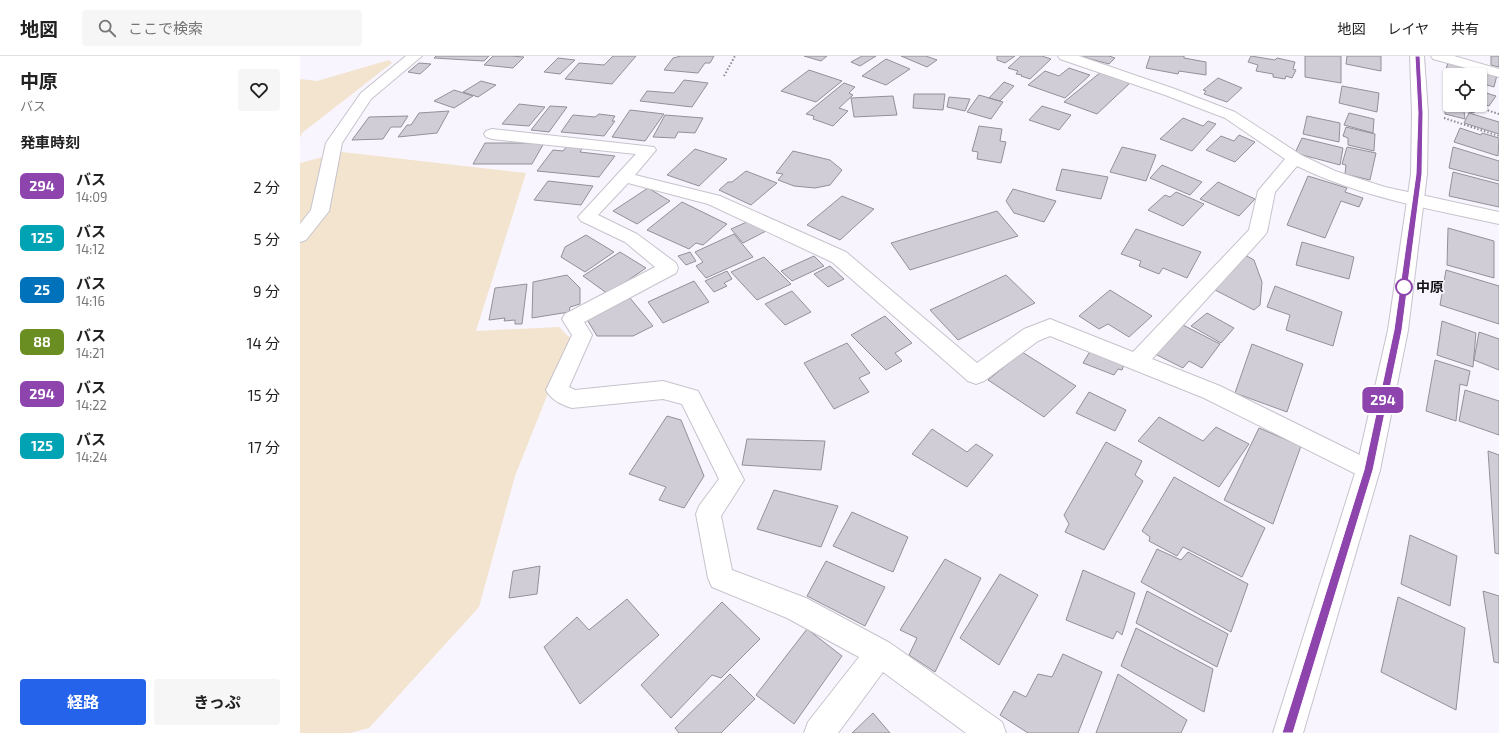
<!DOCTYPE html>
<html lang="ja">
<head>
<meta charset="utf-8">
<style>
	body { margin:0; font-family:"Exo 2","Noto Sans JP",sans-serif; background:#f6f6f6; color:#222; height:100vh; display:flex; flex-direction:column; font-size:15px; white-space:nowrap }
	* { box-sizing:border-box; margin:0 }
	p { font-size:13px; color:#767676 }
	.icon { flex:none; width:22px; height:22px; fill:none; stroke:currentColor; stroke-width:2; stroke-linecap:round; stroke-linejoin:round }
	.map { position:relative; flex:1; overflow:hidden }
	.sheet { display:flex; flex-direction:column; background:#fff; width:300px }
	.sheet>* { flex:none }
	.badge { padding:0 8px; border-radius:6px; font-size:14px; line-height:26px }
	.controls { position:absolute; left:1143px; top:12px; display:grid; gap:8px }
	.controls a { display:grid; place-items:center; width:44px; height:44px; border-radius:4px; background:#fff; box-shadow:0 1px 3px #0004; font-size:20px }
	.map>.badge { position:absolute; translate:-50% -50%; box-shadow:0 0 0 2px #fff }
	h2 { padding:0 20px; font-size:15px; line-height:36px }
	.round { display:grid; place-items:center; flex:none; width:42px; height:42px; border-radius:4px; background:#f6f6f6 }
	.summary { display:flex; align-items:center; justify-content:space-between; height:68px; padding:0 20px }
	h1 { font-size:19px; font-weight:700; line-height:30px }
	.primary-button { display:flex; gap:8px; margin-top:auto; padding:8px 20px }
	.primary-button a { flex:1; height:46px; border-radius:4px; background:#2563eb; color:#fff; font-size:16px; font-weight:700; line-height:46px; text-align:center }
	.primary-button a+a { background:#f6f6f6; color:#222 }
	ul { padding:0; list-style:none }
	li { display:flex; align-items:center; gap:12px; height:52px; padding:0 20px }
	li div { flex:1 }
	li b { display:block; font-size:15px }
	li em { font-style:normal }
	li .badge { min-width:44px; font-weight:700; text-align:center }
	header { display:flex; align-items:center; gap:24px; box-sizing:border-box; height:56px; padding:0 20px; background:#fff; border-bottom:1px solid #e0e0e0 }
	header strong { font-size:19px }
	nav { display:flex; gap:22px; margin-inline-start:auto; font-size:14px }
	.search { width:280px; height:36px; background:#f6f6f6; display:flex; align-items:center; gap:10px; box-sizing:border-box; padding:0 14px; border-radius:4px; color:#767676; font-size:15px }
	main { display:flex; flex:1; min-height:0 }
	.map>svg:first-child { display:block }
	.green { fill:#f2e4ce }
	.building { fill:#d1cdd6; stroke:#949099 }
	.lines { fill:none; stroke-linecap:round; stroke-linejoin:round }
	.minor-casing { stroke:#c7c3cc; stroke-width:2 }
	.highway-casing { stroke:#c7c3cc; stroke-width:2 }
	.path { stroke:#8a878d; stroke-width:2; stroke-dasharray:1.5 2; stroke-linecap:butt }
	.minor { fill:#fff; fill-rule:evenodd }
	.highway { fill:#fff; fill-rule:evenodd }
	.line { fill:#8e44ad; stroke:#fff }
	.stop-dot { fill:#fff; stroke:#8e44ad; stroke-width:2 }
	.labels { text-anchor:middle; stroke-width:3.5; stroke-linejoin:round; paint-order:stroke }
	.stop-label { font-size:14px; font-weight:bold; fill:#151316; stroke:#f9f5fe; text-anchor:start }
</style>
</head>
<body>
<header>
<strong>地図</strong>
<div class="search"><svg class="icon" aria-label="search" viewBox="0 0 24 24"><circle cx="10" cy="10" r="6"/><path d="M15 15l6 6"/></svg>ここで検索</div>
<nav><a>地図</a><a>レイヤ</a><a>共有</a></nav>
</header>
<main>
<section class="sheet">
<div class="summary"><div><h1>中原</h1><p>バス</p></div><a class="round"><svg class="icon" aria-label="heart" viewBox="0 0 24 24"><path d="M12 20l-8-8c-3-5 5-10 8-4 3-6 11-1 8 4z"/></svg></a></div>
<h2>発車時刻</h2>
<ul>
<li><span class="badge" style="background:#8e44ad;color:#fff">294</span><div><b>バス</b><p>14:09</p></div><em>2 分</em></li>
<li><span class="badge" style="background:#00a3b4;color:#fff">125</span><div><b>バス</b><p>14:12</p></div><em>5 分</em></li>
<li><span class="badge" style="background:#0072bc;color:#fff">25</span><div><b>バス</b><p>14:16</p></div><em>9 分</em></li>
<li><span class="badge" style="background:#6b8e23;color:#fff">88</span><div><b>バス</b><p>14:21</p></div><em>14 分</em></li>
<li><span class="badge" style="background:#8e44ad;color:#fff">294</span><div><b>バス</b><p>14:22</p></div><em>15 分</em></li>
<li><span class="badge" style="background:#00a3b4;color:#fff">125</span><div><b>バス</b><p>14:24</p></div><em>17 分</em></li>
</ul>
<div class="primary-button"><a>経路</a><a>きっぷ</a></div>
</section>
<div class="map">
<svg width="1199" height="677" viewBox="0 0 1199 677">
	<rect width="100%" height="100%" fill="#f9f5fe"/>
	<!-- green -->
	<path class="green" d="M89,4L92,7L2,77L0,82V23L17,25Z
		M42,96L226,117L176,275L259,271L270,282L215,420L179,551L69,672L50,677H0V107Z"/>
	<!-- building -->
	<path class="building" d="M136,0H189L184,5L134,2Z
		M193,0H211L224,1L213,12L184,9Z
		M313,0H336L312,28L265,23L279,7L304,9Z
		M381,0H414L410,7H405L398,17L364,14L373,2Z
		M504,0H527L521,5Z
		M562,0H576L560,10L551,6Z
		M601,0H626L637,4L627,11Z
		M697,0H715L705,7L697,4Z
		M721,0H742L751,3L730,23L721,20L722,19L716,18L718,15L708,12Z
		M784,0H809L815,2L809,8L783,1Z
		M850,0H884V2L906,6V19L879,15L878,18L846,12Z
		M951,0L975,4L977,2L995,6L993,13L996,14L992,22L986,20L985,23L973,21V18L956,15L958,9L948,6Z
		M1005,0H1041V27L1005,21Z
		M1047,0H1081V15L1046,8Z
		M1191,0H1199V11L1191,9Z
		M258,2L275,4L260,18L244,16Z
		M586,3L610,13L586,29L562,20Z
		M1148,6L1197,19L1194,31L1180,27V19L1150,20L1145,18Z
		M119,7L131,8L120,18L108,16Z
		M769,12L790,19L765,42L728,29L745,15L759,20Z
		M509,14L542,25L516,46L481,35Z
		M801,16L830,27L797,58L764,46Z
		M918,22L942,32L927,46L904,38L906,35L903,34Z
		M384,24L408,27L392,51L340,45L347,35L374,37Z
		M181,25L196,29L178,41L163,36Z
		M704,26L714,30L700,45L689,42Z
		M544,27L555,31L549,37L553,39L539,52L548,55L533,70L513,63L514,60L506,58Z
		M1042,30L1079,37L1077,56L1039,47Z
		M154,34L173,40L154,52L134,45Z
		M1180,35L1196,40L1189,50L1180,47Z
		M614,38H645L643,54L613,52Z
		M679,39L703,46L691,63L667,56Z
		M593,40L597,59L554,61L551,42Z
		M649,41L670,43L665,55L647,51Z
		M1145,43L1150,44V49H1164L1174,53V57L1164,55L1165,63L1145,58Z
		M219,48L245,51L229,70L202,68Z
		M250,50L267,51L249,76L231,74Z
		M742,50L771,59L759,74L729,64Z
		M330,54L364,58L345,85L312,81Z
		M149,55L137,77L98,81L107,69H111L119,57Z
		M1049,57L1074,63L1073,77L1044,69Z
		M1169,57L1199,66V78L1164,67Z
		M299,58L315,60L312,65H315L304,80L261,76L273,59L295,61Z
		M365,59L403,62L395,77L378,76L375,82L353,81Z
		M108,60L101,71H91L83,83L52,84L69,61Z
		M1007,60L1040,67L1039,86L1003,78Z
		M883,62L903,70L908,65L916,68L892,95L860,83Z
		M679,70L702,73L700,85L706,86L701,107L677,103L678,96L672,95Z
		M1046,71L1075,78L1074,95L1048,89V82L1043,80Z
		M1160,72L1181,79L1182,77L1199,82L1198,100L1154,86Z
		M939,79L955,86L935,106L906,94L921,80L934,85Z
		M1002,82L1043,92L1040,109L995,97Z
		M185,87H244L232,108H173Z
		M268,89L283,91L280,96L315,100L299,121L237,115L253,94L263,95Z
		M822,91L856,99L846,125L810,116Z
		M1047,91L1076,97L1070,124L1045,118L1046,109L1042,108Z
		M1153,91L1199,105V125L1149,112Z
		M395,93L427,103L399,130L367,119Z
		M493,95L530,104L542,114L530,129L515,132L494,130L478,124L483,118L476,117Z
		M862,109L902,126L890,139L850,122Z
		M762,113L808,121L801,143L756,134Z
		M446,115L477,127L451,149L419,134L428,126H432Z
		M1153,116L1199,128V151L1149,140Z
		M1008,120L1047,132L1045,136L1063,142L1059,151L1041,145L1025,182L987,169Z
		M248,125L293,130L281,149L234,144Z
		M918,126L955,143L939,160L900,143Z
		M348,132L370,145L337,168L313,155Z
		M713,133L756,145L744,166L714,157L706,145Z
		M876,136L904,148L883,170L848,154L865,139L870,141Z
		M542,140L574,153L540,184L507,169Z
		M382,146L427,168L403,189L396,187L389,193L347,174Z
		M697,155L718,180L610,214L591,187Z
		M449,165L468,174L443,187L431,173Z
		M1148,172L1194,185V222L1147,209Z
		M836,173L901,196L887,222L863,212L859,218L839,210L841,205L821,198Z
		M434,178L453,201L406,222L396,210L403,206L395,196Z
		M286,179L314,196L285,216L261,201L265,191Z
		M1002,186L1054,201L1049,223L996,209Z
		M320,196L346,212L308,238L283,220Z
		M390,196L396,205L386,209L378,200Z
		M945,199L954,204L962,226L960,249L954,254L915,234Z
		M514,200L524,210L492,225L481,215Z
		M464,201L491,228L457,244L431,216Z
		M530,210L544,223L528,231L514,218Z
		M1146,214L1199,230V268L1140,249Z
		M427,215L432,223L424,227L427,230L414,236L405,225Z
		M267,219L280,232V248L270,251L269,256L232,262L233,226Z
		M706,219L735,247L658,284L630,254Z
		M394,225L409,246L363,267L348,246Z
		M227,228L222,268H215V264L204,265L205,262L189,264L195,232Z
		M975,230L1042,256L1033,290L986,274L990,259L967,251Z
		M810,234L852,260L829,281L808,268L799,273L779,260Z
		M492,235L511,256L485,269L465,248Z
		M330,242L353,270L333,280H297L286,262Z
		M907,257L934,272L921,287L891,270Z
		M585,260L612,287L595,297L602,305L586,314L551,279Z
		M1142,265L1176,277L1173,311L1137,299Z
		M881,268L920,288L902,312L889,305L883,312L853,297Z
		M1179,276L1199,283V314L1174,304Z
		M547,287L570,317L559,322L569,336L534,353L504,307Z
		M952,288L1003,308L987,356L935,337Z
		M792,292L825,306L822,314L818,313L814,319L783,307Z
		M722,296L776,330L744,361L688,324Z
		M1135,304L1170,315L1167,330L1160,328L1156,365L1126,355Z
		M1165,334L1199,345V379L1159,365Z
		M789,336L826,354L815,375L776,357Z
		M367,360L381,364L404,420L384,452L359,444L366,431L329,418Z
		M859,361L903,385L916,371L949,388L919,431L838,385Z
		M959,372L1001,390L973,468L924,444Z
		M632,373L667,396L676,388L693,399L667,431L612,398Z
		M447,383L525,385L521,414L442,409Z
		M806,386L842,405L835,419L843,425L804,494L765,476L769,468L764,459Z
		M1188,395L1199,399V498L1195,497Z
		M874,421L965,472L942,521L883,491L877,500L849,485L850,481L842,475Z
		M474,434L538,450L521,491L457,473Z
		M552,456L608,481L593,516L533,490Z
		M1110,479L1157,500L1150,550L1101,528Z
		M857,493L881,504L888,496L948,528L931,576L841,526Z
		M645,503L681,522L635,616L609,599L617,582L600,574Z
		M526,505L585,531L565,570L507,540Z
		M240,510L237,538L209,542L213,515Z
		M783,514L835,537L822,579L817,575L813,583L766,564Z
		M700,518L738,539L699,609L660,582Z
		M847,535L928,578L917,611L836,567Z
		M1183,535L1199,540V607L1194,606Z
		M1098,541L1165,572L1156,654L1081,616Z
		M327,543L359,579L280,648L244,591L277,561L289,574Z
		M422,546L460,583L421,622L412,619L371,662L341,629Z
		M836,572L913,613L904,656L821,610Z
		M507,573L542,600L494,668L456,639Z
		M763,598L802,616L778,677H728L700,659L714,635L726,641L738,618L752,621Z
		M430,618L455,643L421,677H379L375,672Z
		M818,618L887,664L881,677H796Z
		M573,657L590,677H552Z"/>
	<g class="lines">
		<defs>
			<path id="minor" d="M106,0H122L71,43L42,87L29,155L6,184L0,186V168L11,154L26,87L61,37Z
				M758,0H779L875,33L935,56L1001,99L1035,115L1085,131L1199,156V168C1131,153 1060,141 997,110L975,136L967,176L964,180L852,303L920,330L1076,407L1080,414L1076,421L1068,424L904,342L750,280L738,285L684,325L676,328L668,325L532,206L408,148L328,127L298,159L337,178L376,207L378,212L376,217L284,266L292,279L269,331L275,334L363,325L398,335L444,424L421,460L432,514L506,542L590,587L702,666L706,677H666L583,616L538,677H504L508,666L559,601L487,562L412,531L408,522L396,458L399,450L419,423L382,348L363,343L272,352C262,349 251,344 246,334L272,279L262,263L265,258L355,211L325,186L281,165L278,161L336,98L192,83L186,81L184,78L186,75L192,73L354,91L356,94L335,119L420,140L546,196L677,307L724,273L750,263L833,296L949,174L958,135L985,103L925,62L865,39L760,3Z
				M1131,0H1154L1199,13V21L1133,3Z"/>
			<path id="highway" d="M1110,0H1124L1128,57L1127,118L1108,274L1080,414L1003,677H973L1056,414L1088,274L1111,118L1112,57Z"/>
		</defs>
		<!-- minor casing -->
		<use href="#minor" class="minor-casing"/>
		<!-- highway casing -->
		<use href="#highway" class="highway-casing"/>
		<!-- path -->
		<path class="path" d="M424,20L435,0
			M1143,40L1150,42
			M1171,49L1199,58
			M1144,62L1199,80"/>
		<!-- minor -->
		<use href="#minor" class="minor"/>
		<!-- highway -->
		<use href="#highway" class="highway"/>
	</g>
	<!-- line -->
	<path class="line" d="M1115,0H1120L1123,57L1122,118L1102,274L1073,414L993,677H982L1064,414L1094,274L1116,118L1118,57Z"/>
	<!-- markers -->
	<circle class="stop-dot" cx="1104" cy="231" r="8"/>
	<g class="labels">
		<!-- stop labels -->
		<g class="stop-label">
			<text x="1116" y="236">中原</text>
		</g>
	</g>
</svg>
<div class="controls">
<a><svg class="icon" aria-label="locate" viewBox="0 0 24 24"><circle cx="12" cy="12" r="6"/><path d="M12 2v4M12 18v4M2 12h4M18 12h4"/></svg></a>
</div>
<b class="badge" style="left:1083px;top:344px;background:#8e44ad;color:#fff">294</b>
</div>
</main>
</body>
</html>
